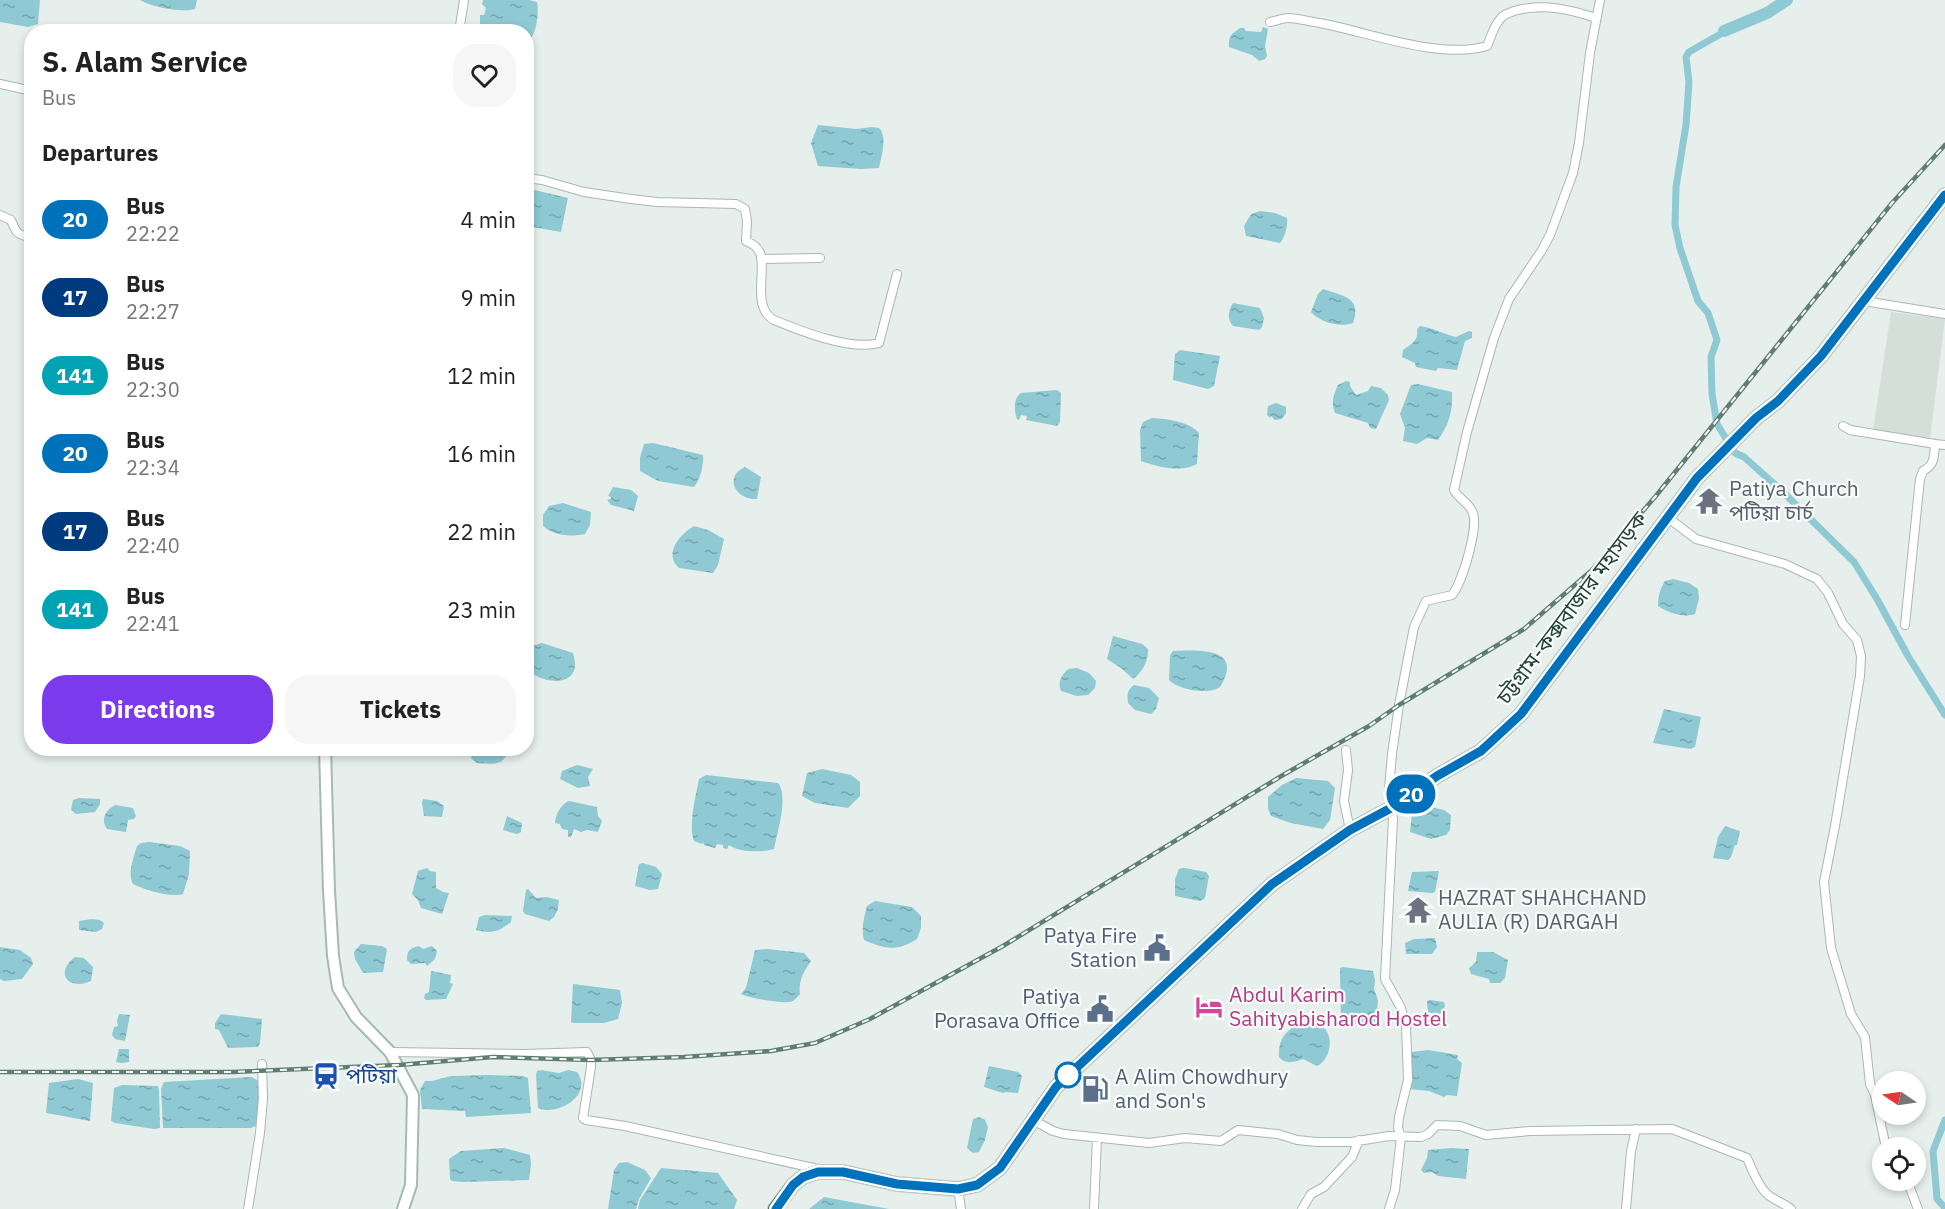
<!DOCTYPE html>
<html lang="en">
<head>
<meta charset="utf-8">
<style>
	body { margin:0; font-family:"IBM Plex Sans","Noto Sans Bengali",sans-serif; background:#f6f6f6; color:#222; height:100vh; display:flex; flex-direction:column; font-size:22px; white-space:nowrap }
	* { box-sizing:border-box; margin:0 }
	p { font-size:20px; color:#767676 }
	.icon { flex:none; width:33px; height:33px; fill:none; stroke:currentColor; stroke-width:2; stroke-linecap:round; stroke-linejoin:round }
	.map { position:relative; flex:1; overflow:hidden }
	.panel { position:absolute; left:24px; top:24px; width:510px; height:732px; display:flex; flex-direction:column; background:#fff; border-radius:24px; box-shadow:0 3px 9px #0003 }
	.panel>* { flex:none }
	.badge { padding:0 12px; border-radius:20px; font-size:21px; line-height:39px }
	.needle { width:39px; rotate:283deg }
	.fabs { position:absolute; left:1872px; top:1071px; display:grid; gap:12px }
	.fabs a { display:grid; place-items:center; width:54px; height:54px; border-radius:50%; background:#fff; box-shadow:0 3px 9px #0003; font-size:30px }
	.map>.badge { position:absolute; translate:-50% -50%; box-shadow:0 0 0 3px #fff }
	h2 { padding:0 18px; font-size:22px; line-height:54px }
	.round { display:grid; place-items:center; flex:none; width:63px; height:63px; border-radius:24px; background:#f6f6f6 }
	.summary { display:flex; align-items:center; justify-content:space-between; height:102px; padding:0 18px }
	h1 { font-size:28px; font-weight:800; line-height:45px }
	.primary-button { display:flex; gap:12px; margin-top:auto; padding:12px 18px }
	.primary-button a { flex:1; height:69px; border-radius:24px; background:#7c3aed; color:#fff; font-size:24px; font-weight:800; line-height:69px; text-align:center }
	.primary-button a+a { background:#f6f6f6; color:#222 }
	ul { padding:0; list-style:none }
	li { display:flex; align-items:center; gap:18px; height:78px; padding:0 18px }
	li div { flex:1 }
	li b { display:block; font-size:22px }
	li em { font-style:normal }
	li .badge { min-width:66px; font-weight:700; text-align:center }
	.map>svg:first-child { display:block }
	.built { fill:#d4dfda }
	.water { fill:url(#water-ripples) }
	.lines { fill:none; stroke-linecap:round; stroke-linejoin:round }
	.canal { stroke:#8ec9d4; stroke-width:7 }
	.river { stroke:#8ec9d4; stroke-width:12 }
	.street-casing { stroke:#a8b8b2; stroke-width:10 }
	.secondary-casing { stroke:#a4bbb3; stroke-width:14 }
	.highway-casing { stroke:#c2cac8; stroke-width:16 }
	.street { stroke:#fff; stroke-width:8 }
	.secondary { stroke:#fff; stroke-width:10 }
	.highway { stroke:#2f6f62; stroke-width:14 }
	.rail-casing { stroke:#5f7d75; stroke-width:4.5 }
	.rail { stroke:#f7fbf9; stroke-width:2; stroke-dasharray:7; stroke-linecap:butt }
	.line-casing { stroke:#fff; stroke-width:14 }
	.line { stroke:#0072bc; stroke-width:9 }
	.stop-dot { fill:#fff; stroke:#0072bc; stroke-width:3 }
	.labels { text-anchor:middle; stroke-width:4.5; stroke-linejoin:round; paint-order:stroke }
	.worship-label { font-size:21px; fill:#5b616d; stroke:#f7fbf9; text-anchor:start }
	.street-label { font-size:21px; fill:#24423a; stroke:#f7fbf9 }
	.service-label { font-size:21px; fill:#4e5e75; stroke:#f7fbf9; text-anchor:end }
	.hotel-label { font-size:21px; fill:#b23c85; stroke:#f7fbf9; text-anchor:start }
	.transit-label { font-size:21px; fill:#164399; stroke:#f7fbf9; text-anchor:start }
</style>
</head>
<body>
<div class="map">
<svg width="1945" height="1209" viewBox="0 0 1945 1209">
	<defs>
		<pattern id="water-ripples" width="26" height="14" patternUnits="userSpaceOnUse" patternTransform="scale(1.5)"><rect width="26" height="14" fill="#8ec9d4"/><path d="M2 4q2-2 4 0t4 0M15 11q2-2 4 0t4 0" fill="none" stroke="#74a5ad"/></pattern>
	</defs>
	<rect width="100%" height="100%" fill="#e6efeb"/>
	<!-- built -->
	<path class="built" d="M1891,312L1945,319L1930,439L1873,430Z"/>
	<!-- water -->
	<path class="water" d="M0,0H40L38,24L28,27L0,22Z
		M140,0H197L195,9C181,13 152,7 140,0Z
		M483,0H529L537,2C539,12 537,30 531,38L527,37L526,32L495,31L480,27V15H484L486,8L482,4Z
		M1263,27L1268,29L1265,46L1267,56L1265,59L1259,61L1252,55L1229,47C1228,35 1232,34 1240,28H1244L1246,31L1261,32Z
		M818,125L856,129L872,127L879,128C888,136 881,157 879,168L861,169L818,166L811,143Z
		M526,188L568,198L561,232L527,226Z
		M1260,211L1275,213L1287,218C1288,226 1285,237 1280,243L1246,236L1244,226L1251,214Z
		M1323,289C1343,296 1362,297 1353,323C1339,328 1320,322 1311,312L1318,294Z
		M1233,303L1260,308L1264,318L1262,327L1259,330L1233,326C1227,319 1228,311 1233,303Z
		M1420,326C1434,328 1443,334 1456,337L1469,331L1472,332V338L1465,341L1457,370L1438,368L1436,371L1416,367L1415,363L1402,357L1403,350C1412,344 1419,340 1417,329Z
		M1180,350L1220,356L1214,386L1208,389L1173,380L1175,354Z
		M1346,381L1350,382V386L1356,395L1368,391L1371,386L1381,388L1388,395L1389,400L1376,429L1370,428L1368,423L1335,413C1331,402 1333,396 1338,385Z
		M1418,384L1452,392C1453,411 1449,424 1438,440L1427,438L1417,444L1403,441L1405,428L1400,414L1411,385Z
		M1057,390L1061,393L1060,422L1057,426L1026,420L1027,416L1021,415L1019,420L1017,419C1014,410 1013,399 1021,393Z
		M1276,403L1286,407V413L1282,419L1275,420L1271,416L1270,418L1267,415L1268,406Z
		M1152,418C1167,419 1189,421 1199,433L1197,464C1181,473 1158,467 1141,461L1140,430L1143,422Z
		M653,443L703,455C704,465 700,480 694,487L658,481L640,471V458L644,444Z
		M745,467L761,477L757,499C736,500 723,477 745,467Z
		M613,487L631,490L638,496L634,511L611,505L607,500L611,499V497L608,496Z
		M563,503L591,512L590,525L585,534C570,537 555,536 543,526V515L549,506Z
		M694,526L708,530L724,539L718,565L713,573L679,568C663,554 680,534 694,526Z
		M1673,579L1689,583L1698,589L1699,598L1695,614C1684,618 1668,613 1658,606C1658,596 1660,589 1665,581Z
		M1113,636L1142,644L1148,649C1149,660 1142,673 1133,679L1121,668L1107,659Z
		M542,643L573,653C586,694 531,682 527,666C526,663 526,660 526,657C527,647 534,645 542,643Z
		M1173,651C1198,650 1245,647 1220,687C1209,695 1178,690 1169,680L1170,655Z
		M1077,668L1089,673L1096,681L1095,688L1088,695L1077,696L1061,691C1057,682 1062,675 1068,669Z
		M1134,685L1149,688L1159,698L1156,709L1151,714L1135,710L1128,703C1127,695 1127,690 1134,685Z
		M1664,709L1701,717L1695,747L1690,749L1653,743Z
		M508,748C506,767 492,764 477,763L471,758L473,749Z
		M577,765L593,769L588,777L590,786L578,788L560,779L562,771Z
		M822,769L851,775L860,782V796L848,808L815,803L802,796L807,773Z
		M706,775L778,783C789,796 777,833 774,849C761,853 738,852 729,845L727,849L723,848V845L717,844L715,848L704,845L703,842L702,844L694,841C688,826 696,795 699,779Z
		M1296,778L1328,781L1335,788L1330,820L1323,829L1291,823L1271,816L1268,809V797L1282,785Z
		M79,798L100,799V804L95,812L76,814L71,810L73,800Z
		M423,799L437,801L444,806L442,817L424,816L422,803Z
		M569,801L597,807L598,816L602,821L598,832L587,830L581,832L574,829L571,837H568V830L562,829L560,824L555,823C555,815 562,803 569,801Z
		M115,805L133,808L136,816L134,819L128,820L126,832L107,829C100,819 106,810 115,805Z
		M1427,806L1444,810L1451,815L1450,830L1446,835L1431,839L1410,832L1412,813Z
		M507,816L522,823L521,832L517,834L503,830Z
		M1725,826L1740,831L1737,845H1735L1731,857L1728,860L1713,858L1718,837Z
		M149,842L180,846L190,851L189,874L183,894C170,898 145,890 133,884C127,873 134,857 137,846L141,843Z
		M643,863L656,867L662,874L658,889L650,890L635,886L639,864Z
		M427,868L430,871L436,872V888L443,892L449,893L442,914L421,908L418,900L412,894L418,871Z
		M1185,868L1206,872L1209,876L1205,898L1200,901L1175,896V879L1179,869Z
		M1439,871L1435,892L1432,893L1408,891L1412,872Z
		M528,889L536,898L546,897L559,900L558,909L554,917L549,921L525,914L523,911L526,890Z
		M875,901L912,907L921,916V928L917,939C896,952 885,949 864,940C861,929 864,917 867,906Z
		M485,915L512,916L511,922C498,932 492,934 476,930L479,917Z
		M92,919L100,920L104,923L102,929L96,932L79,930V921Z
		M1435,938L1437,947L1432,954H1406L1405,943L1414,939Z
		M361,944L382,946L387,949L383,972L363,973L355,959L354,952Z
		M419,946L423,949L432,946L437,951L435,959L427,966L425,963L411,964L407,960C407,950 410,948 419,946Z
		M0,947L20,950L31,958L33,964L22,979L4,981L0,979Z
		M767,949L804,953L811,961C804,971 798,981 800,994C798,996 796,999 793,1001C786,1005 749,998 741,994L746,988L755,950Z
		M1477,952H1493L1508,960L1505,978L1500,983H1490L1489,979L1471,974L1469,968L1476,962Z
		M75,957L84,958L93,967L91,981C70,991 53,974 75,957Z
		M1343,967L1373,971L1375,980L1374,989L1378,1000L1376,1024L1369,1026L1341,1021L1340,973V968Z
		M431,971L451,975L450,983L453,984L446,999L426,1000L424,998L425,994L429,992Z
		M573,984L620,990L622,1003L618,1019L604,1023H574L571,1022Z
		M1430,1000L1444,1002L1445,1006L1442,1013L1438,1015L1428,1012L1427,1001Z
		M119,1014L130,1015L125,1041L115,1039L112,1035L114,1027L118,1026L117,1021Z
		M221,1014L262,1019L260,1043L258,1047L228,1048L219,1030L215,1029V1023Z
		M1299,1023C1305,1023 1313,1023 1319,1025C1336,1032 1331,1060 1317,1066L1303,1059C1294,1062 1286,1065 1279,1057C1278,1039 1285,1032 1299,1023Z
		M119,1049H129V1062L122,1063L116,1062Z
		M1428,1050L1458,1055L1457,1059L1462,1063L1457,1096L1447,1095L1444,1097L1429,1091L1409,1089L1410,1054L1412,1052Z
		M989,1066L1018,1072L1022,1076L1018,1093L1005,1092L1003,1093L984,1087Z
		M541,1070L559,1073L568,1070L577,1072C594,1095 557,1117 538,1108L536,1075L537,1071Z
		M488,1075L523,1076L528,1078L531,1113L466,1117L465,1111L422,1109L420,1090L425,1081H432L451,1076Z
		M252,1077L258,1081L260,1099L258,1125L251,1128H163L161,1089L164,1082Z
		M78,1079L93,1083L90,1121L46,1113L49,1083Z
		M122,1085L158,1086L159,1090L160,1128L154,1129L115,1123L111,1121L114,1088Z
		M979,1117L985,1120L988,1127L985,1140L979,1152L973,1153L967,1148L973,1119Z
		M504,1148L530,1155L531,1164L529,1180L462,1182L452,1181L450,1179L449,1159L461,1151Z
		M1451,1148L1469,1149L1466,1179L1438,1176L1432,1172L1424,1173L1421,1170L1427,1158L1428,1150Z
		M627,1162L645,1170L651,1178L639,1199L636,1209H608L614,1170L619,1163Z
		M661,1168L718,1173L737,1200L734,1209H638L640,1200Z
		M824,1197L889,1209H809Z"/>
	<g class="lines">
		<!-- canal -->
		<path class="canal" d="M1724,32L1689,52L1686,57L1689,82L1686,125L1676,187L1675,225L1680,248L1698,301L1708,313L1717,340L1711,357L1712,394L1717,424L1735,453L1744,457L1783,492L1854,562L1877,599L1908,656L1945,715
			M1945,1120L1933,1151L1937,1199L1945,1208"/>
		<!-- river -->
		<path class="river" d="M1724,31L1767,13L1787,0"/>
		<defs>
			<path id="street" d="M1270,22C1276,21 1283,18 1288,18C1298,18 1310,22 1320,23C1368,32 1440,60 1487,46C1492,35 1493,26 1502,17C1505,14 1509,13 1514,11C1542,3 1569,9 1596,18
				M459,32L464,0
				M0,84L32,91
				M526,178L542,180L584,192L631,199L657,202L736,204L745,209L747,221L746,241C752,244 757,246 760,253C767,270 751,307 774,320C801,331 850,351 879,343L897,274
				M0,215L11,220C17,234 16,234 32,238
				M761,259L820,258
				M1864,301L1945,314
				M1843,426L1850,430L1935,444C1934,456 1935,465 1923,471L1920,479L1905,625
				M1935,444L1945,445
				M1667,517L1696,539L1785,564L1817,579L1828,593L1843,624L1857,640L1861,656L1860,676L1835,826L1824,882L1831,948L1851,1014L1865,1037L1870,1084L1875,1095L1886,1148
				M1346,750L1348,770L1344,801L1350,830
				M390,1052L524,1054L587,1052L591,1060V1067L583,1118L586,1120L625,1126L818,1169
				M1033,1120L1053,1131L1064,1134L1149,1143L1185,1138L1221,1141L1238,1130L1278,1134L1297,1140L1317,1142H1351L1389,1136L1421,1137L1428,1134L1437,1125L1460,1126L1486,1135L1530,1131L1672,1129L1747,1158C1752,1169 1757,1184 1766,1193C1773,1200 1784,1203 1791,1209
				M1902,1180L1910,1188L1918,1209
				M958,1189L961,1209
				M248,1209L260,1133L263,1098L262,1064
				M1094,1209L1097,1138
				M1302,1209L1311,1194L1324,1187L1352,1157L1359,1140
				M1389,1209L1395,1190L1401,1137L1398,1128L1399,1117L1408,1080L1406,1026L1401,1008L1385,979L1393,819L1389,788L1392,754L1399,705L1414,627L1426,601L1452,595C1462,583 1480,525 1472,511C1468,502 1458,498 1454,490L1467,432L1494,338L1509,299L1542,250L1550,235L1573,173L1579,143L1590,53L1600,0
				M1626,1209L1631,1151L1636,1129"/>
			<path id="secondary" d="M325,748L329,891L333,956L338,988L356,1017L390,1052L413,1095L411,1185L403,1209"/>
			<path id="highway" d="M775,1209L793,1185L803,1177L818,1172H843L897,1184L958,1189L977,1185L1000,1168L1056,1087L1272,884L1350,830L1391,808L1437,776L1481,751L1521,714L1697,478L1756,418L1778,401L1821,356L1945,195"/>
		</defs>
		<!-- street casing -->
		<use href="#street" class="street-casing"/>
		<!-- secondary casing -->
		<use href="#secondary" class="secondary-casing"/>
		<!-- highway casing -->
		<use href="#highway" class="highway-casing"/>
		<!-- street -->
		<use href="#street" class="street"/>
		<!-- secondary -->
		<use href="#secondary" class="secondary"/>
		<!-- highway -->
		<use href="#highway" class="highway"/>
		<defs>
			<path id="rail" d="M0,1072H233L399,1065L493,1057L591,1060L684,1057L771,1051L815,1043L870,1019L1003,946L1283,775L1369,726L1399,705L1524,629L1592,570L1655,497L1892,203L1945,145"/>
		</defs>
		<!-- rail casing -->
		<use href="#rail" class="rail-casing"/>
		<!-- rail -->
		<use href="#rail" class="rail"/>
	</g>
	<g class="lines">
		<defs>
			<path id="line" d="M776,1209L793,1185L803,1177L818,1172H843L897,1184L958,1189L977,1185L1000,1168L1056,1087L1272,884L1350,830L1391,808L1437,776L1481,751L1521,714L1697,478L1756,418L1778,401L1821,356L1945,195"/>
		</defs>
		<!-- line casing -->
		<use href="#line" class="line-casing"/>
		<!-- line -->
		<use href="#line" class="line"/>
	</g>
	<!-- icons -->
	<defs>
		<symbol id="temple-bare" viewBox="-9 -9 18 18"><path d="M0-6L5-2H3V0L6.5 2.5H4V6H1.5V3h-3V6H-4V2.5H-6.5L-3 0V-2H-5Z" fill="#6b7280" stroke="#f7fbf9" stroke-width="2.5" paint-order="stroke"/></symbol>
		<symbol id="civic-bare" viewBox="-9 -9 18 18"><path d="M-.6-6.5H3V-4.5H.6V-3L4-1V1h2V6H-6V1h2V-1L-.6-3ZM-1.2 2.5V6h2.4V2.5Z" fill="#5c6f8a" stroke="#f7fbf9" stroke-width="2.5" paint-order="stroke"/></symbol>
		<symbol id="hotel-bare" viewBox="-9 -9 18 18"><path d="M-6-4.5h1.5V1H6V5H4.5V3h-9V5H-6ZM-4 0a1.8 1.8 0 1 1 3.6 0ZM.5 0V-2.5h3Q6-2.5 6 0Z" fill="#d1479c" stroke="#f7fbf9" stroke-width="2.5" paint-order="stroke"/></symbol>
		<symbol id="station-bare" viewBox="-9 -9 18 18"><path d="M-3-6H3Q5-6 5-4V2Q5 4 3 4L4.5 6H3L1.5 4h-3L-3 6H-4.5L-3 4Q-5 4-5 2V-4Q-5-6-3-6ZM-3.5-4v3h7v-3ZM-3.5 1v1.5H-2V1ZM2 1v1.5H3.5V1Z" fill="#1a4fb4" stroke="#f7fbf9" stroke-width="2.5" paint-order="stroke"/></symbol>
		<symbol id="fuel-bare" viewBox="-9 -9 18 18"><path d="M-5.5-6h7V0h2V4h1.3V-2.5L3-4.5l.8-.8L6-3V5H2.5V1h-1V6h-7ZM-4.2-4.7v3.2H.2V-4.7Z" fill="#5c6f8a" stroke="#f7fbf9" stroke-width="2.5" paint-order="stroke"/></symbol>
	</defs>
	<g fill-rule="evenodd">
		<use href="#temple-bare" x="1690" y="482" width="38" height="38"/>
		<use href="#temple-bare" x="1399" y="891" width="38" height="38"/>
		<use href="#civic-bare" x="1138" y="929" width="38" height="38"/>
		<use href="#hotel-bare" x="1190" y="988" width="38" height="38"/>
		<use href="#civic-bare" x="1081" y="990" width="38" height="38"/>
		<use href="#station-bare" x="307" y="1057" width="38" height="38"/>
		<use href="#fuel-bare" x="1076" y="1070" width="38" height="38"/>
	</g>
	<!-- markers -->
	<circle class="stop-dot" cx="1068" cy="1075" r="12"/>
	<g class="labels">
		<!-- worship labels -->
		<g class="worship-label">
			<text x="1729" y="496">Patiya Church<tspan x="1729" dy="24">পটিয়া চার্চ</tspan></text>
			<text x="1438" y="905">HAZRAT SHAHCHAND<tspan x="1438" dy="24">AULIA (R) DARGAH</tspan></text>
		</g>
		<!-- street labels -->
		<g class="street-label">
			<text transform="translate(1572 608) rotate(-53)" y="7">চট্টগ্রাম-কক্সবাজার মহাসড়ক</text>
		</g>
		<!-- service labels -->
		<g class="service-label">
			<text x="1137" y="943">Patya Fire<tspan x="1137" dy="24">Station</tspan></text>
			<text x="1080" y="1004">Patiya<tspan x="1080" dy="24">Porasava Office</tspan></text>
			<text x="1115" y="1084" text-anchor="start">A Alim Chowdhury<tspan x="1115" dy="24">and Son's</tspan></text>
		</g>
		<!-- hotel labels -->
		<g class="hotel-label">
			<text x="1229" y="1002">Abdul Karim<tspan x="1229" dy="24">Sahityabisharod Hostel</tspan></text>
		</g>
		<!-- transit labels -->
		<g class="transit-label">
			<text x="346" y="1083">পটিয়া</text>
		</g>
	</g>
</svg>
<div class="fabs">
<a><svg class="needle" viewBox="-14 -14 28 28"><path d="M0-13l5 13h-10z" fill="#e53935"/><path d="M0 13l5-13h-10z" fill="#767676"/></svg></a>
<a><svg class="icon" aria-label="locate" viewBox="0 0 24 24"><circle cx="12" cy="12" r="6"/><path d="M12 2v4M12 18v4M2 12h4M18 12h4"/></svg></a>
</div>
<b class="badge" style="left:1411px;top:794px;background:#0072bc;color:#fff">20</b>
<section class="panel">
<div class="summary"><div><h1>S. Alam Service</h1><p>Bus</p></div><a class="round"><svg class="icon" aria-label="heart" viewBox="0 0 24 24"><path d="M12 20l-8-8c-3-5 5-10 8-4 3-6 11-1 8 4z"/></svg></a></div>
<h2>Departures</h2>
<ul>
<li><span class="badge" style="background:#0072bc;color:#fff">20</span><div><b>Bus</b><p>22:22</p></div><em>4 min</em></li>
<li><span class="badge" style="background:#003b80;color:#fff">17</span><div><b>Bus</b><p>22:27</p></div><em>9 min</em></li>
<li><span class="badge" style="background:#00a3b4;color:#fff">141</span><div><b>Bus</b><p>22:30</p></div><em>12 min</em></li>
<li><span class="badge" style="background:#0072bc;color:#fff">20</span><div><b>Bus</b><p>22:34</p></div><em>16 min</em></li>
<li><span class="badge" style="background:#003b80;color:#fff">17</span><div><b>Bus</b><p>22:40</p></div><em>22 min</em></li>
<li><span class="badge" style="background:#00a3b4;color:#fff">141</span><div><b>Bus</b><p>22:41</p></div><em>23 min</em></li>
</ul>
<div class="primary-button"><a>Directions</a><a>Tickets</a></div>
</section>
</div>
</body>
</html>
